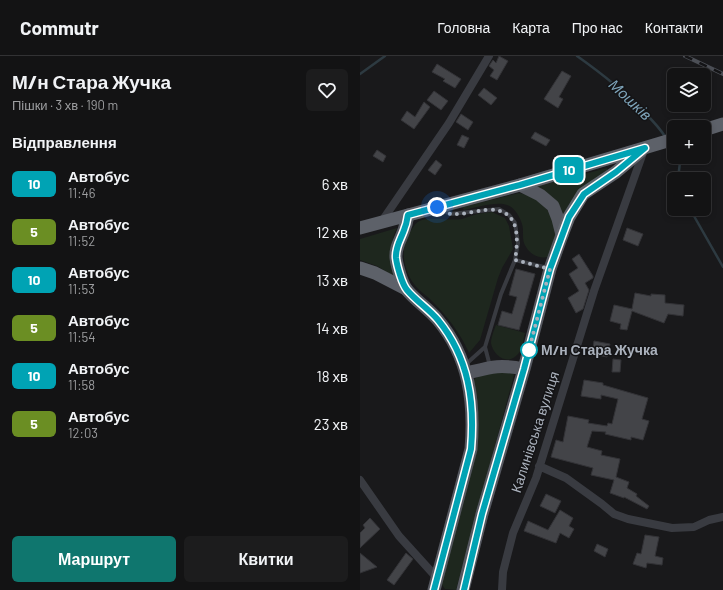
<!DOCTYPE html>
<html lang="uk">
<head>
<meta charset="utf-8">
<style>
	body { margin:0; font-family:Barlow,sans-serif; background:#1c1c1d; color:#f1f3f6; height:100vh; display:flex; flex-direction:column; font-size:15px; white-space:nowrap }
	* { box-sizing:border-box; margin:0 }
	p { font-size:13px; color:#9d9ea0 }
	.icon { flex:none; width:22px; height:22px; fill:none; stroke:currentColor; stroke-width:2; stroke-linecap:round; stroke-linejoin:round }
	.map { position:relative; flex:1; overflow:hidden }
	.details { display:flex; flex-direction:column; background:#131314; width:360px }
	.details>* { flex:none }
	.badge { padding:0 8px; border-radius:6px; font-size:14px; line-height:26px }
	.tools { position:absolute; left:307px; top:12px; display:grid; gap:8px }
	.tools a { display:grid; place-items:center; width:44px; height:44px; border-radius:6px; background:#131314; box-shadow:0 2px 6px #0003,0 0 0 1px #323234; font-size:20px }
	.you { position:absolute; width:20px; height:20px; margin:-10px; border:3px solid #fff; border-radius:50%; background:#1a73e8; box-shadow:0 0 0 6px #1a73e833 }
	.map>.badge { position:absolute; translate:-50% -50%; box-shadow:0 0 0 2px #fff }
	h2 { padding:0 12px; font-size:15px; line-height:36px }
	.round { display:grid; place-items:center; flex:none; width:42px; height:42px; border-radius:6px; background:#1c1c1d }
	.summary { display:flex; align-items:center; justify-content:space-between; height:68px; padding:0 12px }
	h1 { font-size:19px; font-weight:800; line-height:30px }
	.action { display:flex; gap:8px; margin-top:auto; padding:8px 12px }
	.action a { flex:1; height:46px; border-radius:6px; background:#0f766e; color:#fff; font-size:16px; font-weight:800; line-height:46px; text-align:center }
	.action a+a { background:#1c1c1d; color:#f1f3f6 }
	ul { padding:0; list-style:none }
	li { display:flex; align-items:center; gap:12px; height:48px; padding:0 12px }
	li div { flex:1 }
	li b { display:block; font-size:15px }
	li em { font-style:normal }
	li .badge { min-width:44px; font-weight:700; text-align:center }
	header { display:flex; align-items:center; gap:24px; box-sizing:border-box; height:56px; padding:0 20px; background:#131314; border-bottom:1px solid #323234 }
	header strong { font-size:19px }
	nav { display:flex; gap:22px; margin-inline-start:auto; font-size:14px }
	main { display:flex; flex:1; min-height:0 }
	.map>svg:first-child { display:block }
	.green { fill:#1e271e }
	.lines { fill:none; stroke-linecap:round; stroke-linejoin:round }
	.stream { stroke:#2d3a41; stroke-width:2.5 }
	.building { fill:#434448; stroke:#333337 }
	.service { stroke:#393b41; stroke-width:4 }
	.minor { stroke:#393b41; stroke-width:8 }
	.primary { stroke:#555860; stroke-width:13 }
	.trunk { stroke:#5d6169; stroke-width:13 }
	.rail-casing { stroke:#4c4f56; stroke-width:4 }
	.rail { stroke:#141416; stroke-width:2.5; stroke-dasharray:8; stroke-linecap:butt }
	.line-casing { stroke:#fff; stroke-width:9 }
	.line { stroke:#00a3b4; stroke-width:6 }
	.walk { stroke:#aab1bc; stroke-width:4; stroke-dasharray:0 7.2 }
	.stop-dot { fill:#fff; stroke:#00a3b4; stroke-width:2 }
	.labels { text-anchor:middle; stroke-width:3; stroke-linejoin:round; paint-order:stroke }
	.stop-label { font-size:14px; font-weight:bold; fill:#aab1bc; stroke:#141416; text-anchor:start }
	.street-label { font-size:14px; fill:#aab1bc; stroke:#141416 }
	.water-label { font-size:15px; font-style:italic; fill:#7ea4ba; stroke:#141416 }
</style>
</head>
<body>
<header>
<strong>Commutr</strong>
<nav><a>Головна</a><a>Карта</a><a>Про нас</a><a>Контакти</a></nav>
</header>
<main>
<section class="details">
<div class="summary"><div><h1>М/н Стара Жучка</h1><p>Пішки · 3 хв · 190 m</p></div><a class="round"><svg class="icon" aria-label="heart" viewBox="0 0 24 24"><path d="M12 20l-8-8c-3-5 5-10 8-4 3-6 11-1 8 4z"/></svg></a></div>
<h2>Відправлення</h2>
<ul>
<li><span class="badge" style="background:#00a3b4;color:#fff">10</span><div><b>Автобус</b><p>11:46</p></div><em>6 хв</em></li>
<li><span class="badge" style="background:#6b8e23;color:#fff">5</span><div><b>Автобус</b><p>11:52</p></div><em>12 хв</em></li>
<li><span class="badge" style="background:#00a3b4;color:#fff">10</span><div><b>Автобус</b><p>11:53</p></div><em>13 хв</em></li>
<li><span class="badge" style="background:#6b8e23;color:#fff">5</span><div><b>Автобус</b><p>11:54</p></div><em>14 хв</em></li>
<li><span class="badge" style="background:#00a3b4;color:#fff">10</span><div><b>Автобус</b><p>11:58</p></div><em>18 хв</em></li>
<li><span class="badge" style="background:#6b8e23;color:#fff">5</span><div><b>Автобус</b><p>12:03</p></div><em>23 хв</em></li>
</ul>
<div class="action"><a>Маршрут</a><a>Квитки</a></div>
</section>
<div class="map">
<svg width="363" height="534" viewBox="0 0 363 534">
	<rect width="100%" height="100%" fill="#19191b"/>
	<!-- green -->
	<path class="green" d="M247,112V117L222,135L209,148L203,161L175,131Z
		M159,137C177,140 194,155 195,174C196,183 192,193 188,201C177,203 168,197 164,187C162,181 164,174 162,168C160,161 154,151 147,149C136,145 115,152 104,154L102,151Z
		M132,156L145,162L149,170L153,193L142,212L138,222L120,284L109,297C101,278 87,260 72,245C66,239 59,235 54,228C44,215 40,194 48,180C52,173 55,166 62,164C75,161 90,165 102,163C106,162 110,160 114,159C119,157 126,157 132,156Z
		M37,172C28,190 32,202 35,221L17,210L0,204V183Z
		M136,269L165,277C163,284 163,295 156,300C146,309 133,299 131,287C131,282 134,274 136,269Z
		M152,316L154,319L96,534L85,533L80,526L101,449L113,326C117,315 141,317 152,316Z"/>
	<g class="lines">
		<!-- stream -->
		<path class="stream" d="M217,0C241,17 264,35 284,56C292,64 300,72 306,82
			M0,18L25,0
			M310,88L314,96
			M317,101L320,106L318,123
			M330,153L363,211"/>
	</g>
	<!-- building -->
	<path class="building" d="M139,0L148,5L137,24L130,20L134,14L129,10L133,4L136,7Z
		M77,8L101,23L95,32L83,25L85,23L72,16Z
		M202,15L211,20L199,41L203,43L198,52L184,43Z
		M124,32L137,42L131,49L118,39Z
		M74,35L88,45L81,54L67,44Z
		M64,46L70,51L54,73L41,64L47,55L55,61Z
		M101,58L113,66L108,74L96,66Z
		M175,76L190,84L186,90L171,82Z
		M102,79L109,82L104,92L97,89Z
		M17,94L26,100L23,106L13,100Z
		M76,104L82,109L75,119L68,114Z
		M267,172L283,178L278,190L263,184Z
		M219,198L233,220V222L225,227L229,234L223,253L216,257L208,242L219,235L209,218L218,212L212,203Z
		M156,213L175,218L159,274L138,269L142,255L152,258L157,241L149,239Z
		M275,237L291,240V238L305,239V247L324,249L323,260L308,258L304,267L272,255L267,274L260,273L261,268L250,265L254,249L272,253Z
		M234,285L250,288L247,301L232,298Z
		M253,303L261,304L260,316H252Z
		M224,324L243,327V329L288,342L282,363L289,365L283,384L271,381V384L245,378L246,376L232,375L227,391L242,395L241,399L260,403L256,421L269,426L267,432L277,438L276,440L289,450L287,453L264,441V442L250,437L254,424L231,419L233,412L191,401L196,384L203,386L208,360L229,364L228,367L247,370L248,367L252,368L258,343L241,339V343L221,340Z
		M186,438L201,445L195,457L180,450Z
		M200,454L213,462L209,470L214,473L209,482L200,477L196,487L164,475L168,465L188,474Z
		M10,462L20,473L0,492V477L5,472L3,469Z
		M285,479L299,481L295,500L303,502L302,509L287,507L286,512L273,508L277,497L281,498Z
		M237,488L248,493L245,501L234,495Z
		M0,497L17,511L0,517Z
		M46,497L53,503L34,529L27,524Z"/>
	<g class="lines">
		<!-- service -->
		<path class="service" d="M83,154L90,158L139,153L149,159L155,167L158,187L155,204L141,238L125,291L105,309
			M155,204L188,212
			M125,291L130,310"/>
		<!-- minor -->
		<path class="minor" d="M22,165L89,67L129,0
			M179,410L206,422L242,448L254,458L268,463L312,472L334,471L349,464L363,461
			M0,424L39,480L77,522
			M142,534L143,516L153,477L176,422L234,235L284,94"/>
		<!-- primary -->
		<path class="primary" d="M48,159C47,162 47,167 45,171C42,182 35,190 36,202C37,210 42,228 47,234C56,245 69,253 78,264C109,301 115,346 111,393L74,534
			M107,317C131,311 139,308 164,313
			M103,534L122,458L164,313L190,213L202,179L198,163L193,150L180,139L160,129"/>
		<!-- trunk -->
		<path class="trunk" d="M344,74L363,68
			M0,172L160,129L314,83
			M202,179L209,161L223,138L256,116L281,95
			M0,212L15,217L46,233"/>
		<defs>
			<path id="rail" d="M325,0L363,18"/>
		</defs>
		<!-- rail casing -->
		<use href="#rail" class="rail-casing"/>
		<!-- rail -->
		<use href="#rail" class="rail"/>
	</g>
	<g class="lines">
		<defs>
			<path id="line" d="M74,534L111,393C115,346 109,302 78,264C69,253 56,245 47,234C42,228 37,210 36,202C35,190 42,182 45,171C47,167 47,162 48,159L160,129L285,92L256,116L224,138L209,161L190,213L164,313L122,458L104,534"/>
		</defs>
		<!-- line casing -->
		<use href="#line" class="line-casing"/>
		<!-- line -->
		<use href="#line" class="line"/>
		<!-- walk -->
		<path class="walk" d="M77,151C82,153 87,157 91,158C102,159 115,155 126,154C159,151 159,179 155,204L190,213L169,294"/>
	</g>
	<!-- markers -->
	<circle class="stop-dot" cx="169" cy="294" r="8"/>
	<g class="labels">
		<!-- stop labels -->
		<g class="stop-label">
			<text x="181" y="299">М/н Стара Жучка</text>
		</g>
		<!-- street labels -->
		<g class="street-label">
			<text transform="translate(175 376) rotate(-72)" y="5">Калинівська вулиця</text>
		</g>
		<!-- water labels -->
		<g class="water-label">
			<text transform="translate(270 44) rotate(43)" y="5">Мошків</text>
		</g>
	</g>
</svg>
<div class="tools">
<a><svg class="icon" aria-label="layers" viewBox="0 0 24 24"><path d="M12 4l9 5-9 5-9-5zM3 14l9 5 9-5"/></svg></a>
<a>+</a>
<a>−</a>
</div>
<div class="you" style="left:77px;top:151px"></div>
<b class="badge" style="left:209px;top:114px;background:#00a3b4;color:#fff">10</b>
</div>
</main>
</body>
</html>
